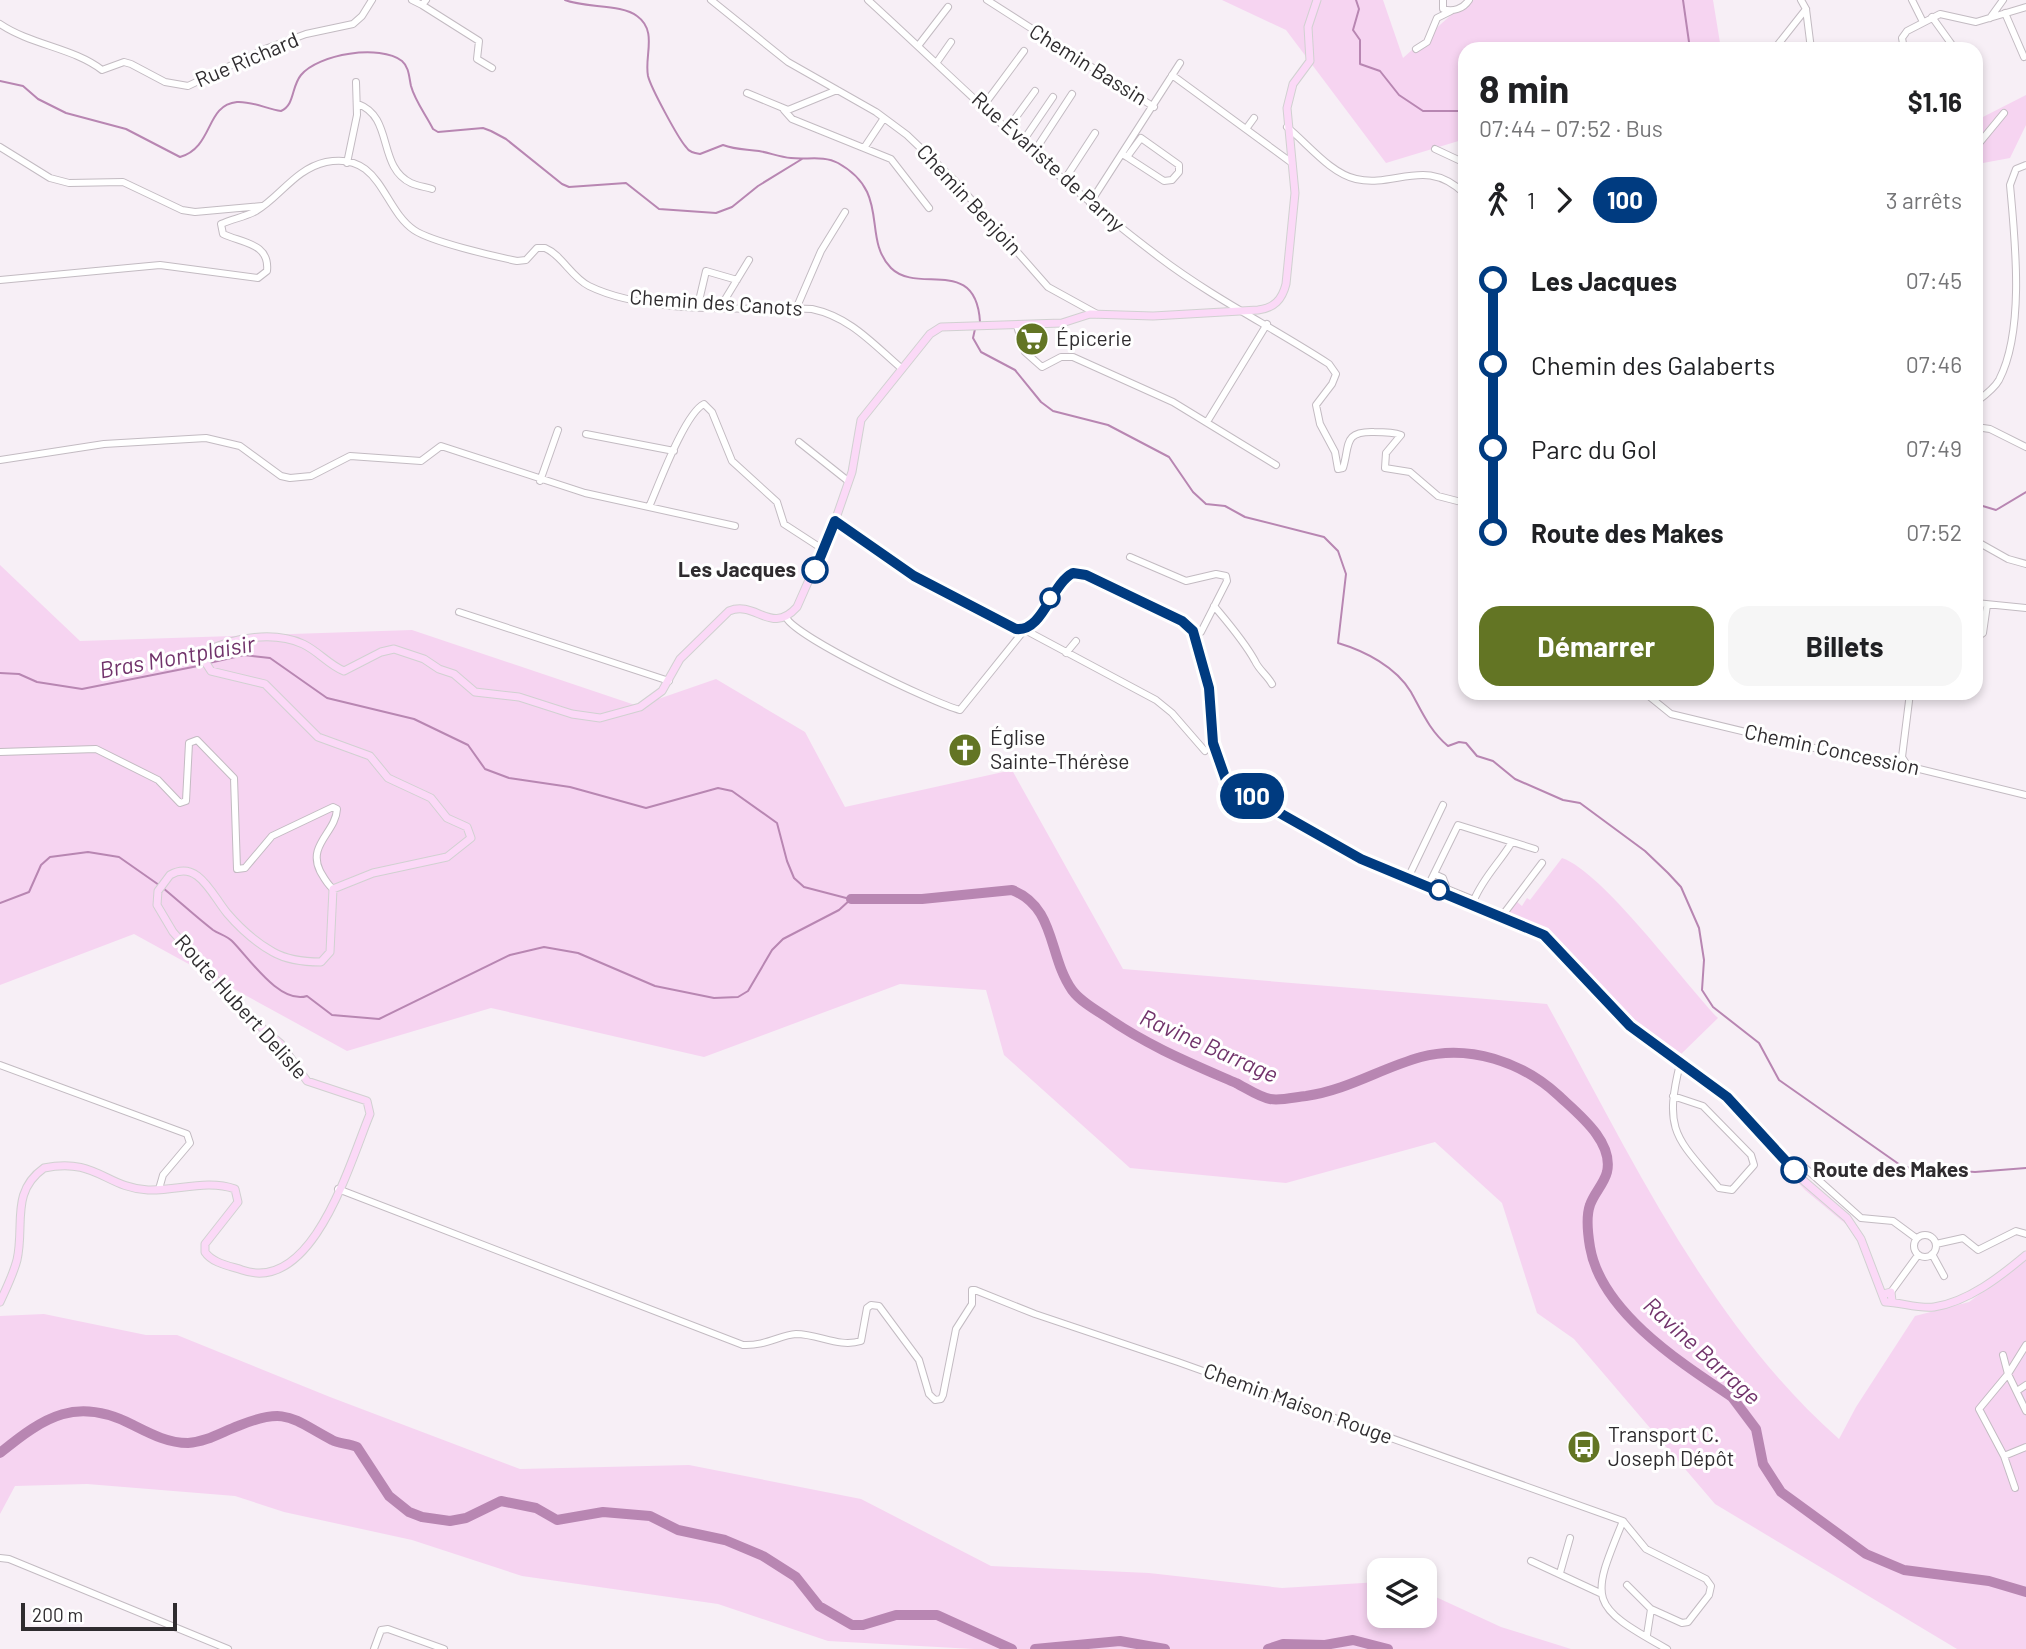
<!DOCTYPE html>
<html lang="fr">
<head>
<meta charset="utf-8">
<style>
	body { margin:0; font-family:Barlow,sans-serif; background:#f6f6f6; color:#202124; height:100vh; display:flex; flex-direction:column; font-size:26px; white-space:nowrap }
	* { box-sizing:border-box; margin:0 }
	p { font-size:23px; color:#757577 }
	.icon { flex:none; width:38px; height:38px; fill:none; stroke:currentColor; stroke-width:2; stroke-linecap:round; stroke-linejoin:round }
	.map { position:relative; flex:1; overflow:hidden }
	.details { position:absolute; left:1458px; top:42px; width:525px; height:658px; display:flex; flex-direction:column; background:#fff; border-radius:21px; box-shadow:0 4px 10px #0003 }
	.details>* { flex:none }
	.badge { padding:0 14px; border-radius:23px; font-size:24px; line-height:46px }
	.buttons { position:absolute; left:1367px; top:1558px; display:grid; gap:14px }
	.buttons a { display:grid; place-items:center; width:70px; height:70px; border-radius:14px; background:#fff; box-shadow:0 4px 10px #0003; font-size:35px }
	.scale { position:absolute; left:21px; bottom:18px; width:156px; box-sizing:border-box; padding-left:7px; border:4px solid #2f2c2f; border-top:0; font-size:19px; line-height:24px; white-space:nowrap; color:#2f2c2f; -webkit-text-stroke:5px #fff; paint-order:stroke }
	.map>.badge { position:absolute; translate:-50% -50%; box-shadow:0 0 0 4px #fff }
	.legs { display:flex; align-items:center; gap:10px; height:77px; padding:0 21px; font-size:23px }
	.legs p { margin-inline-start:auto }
	.overview { display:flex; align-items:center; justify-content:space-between; height:119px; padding:0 21px }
	h1 { font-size:38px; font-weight:700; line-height:52px }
	.button { display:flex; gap:14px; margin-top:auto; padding:14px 21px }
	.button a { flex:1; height:80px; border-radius:21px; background:#637524; color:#fff; font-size:28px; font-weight:700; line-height:80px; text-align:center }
	.button a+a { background:#f6f6f6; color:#202124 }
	ul { padding:0 21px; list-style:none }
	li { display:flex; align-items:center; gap:24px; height:84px; font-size:26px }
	li i { display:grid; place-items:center; width:10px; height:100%; margin:0 9px; background:currentColor }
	li i::after { content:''; width:18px; height:18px; margin:-9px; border:5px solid; border-radius:50%; background:#fff }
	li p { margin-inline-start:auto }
	li:first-child i { background:linear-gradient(#0000 50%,currentColor 0) }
	li:last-child i { background:linear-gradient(currentColor 50%,#0000 0) }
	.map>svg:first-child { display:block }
	.green { fill:#f6d4f1 }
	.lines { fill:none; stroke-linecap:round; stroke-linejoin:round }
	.stream { stroke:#b886b2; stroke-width:2 }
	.river { stroke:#b886b2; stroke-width:10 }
	.minor-casing { stroke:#c3bbc2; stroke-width:8 }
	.major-casing { stroke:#d1d1d1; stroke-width:9 }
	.minor { stroke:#fff; stroke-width:6 }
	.major { stroke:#fbd9f7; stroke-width:7 }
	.line-1-casing { stroke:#fff; stroke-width:16 }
	.line-1 { stroke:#003b80; stroke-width:10 }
	.stop-1-dot { fill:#fff; stroke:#003b80; stroke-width:3.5 }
	.labels { text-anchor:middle; stroke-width:6; stroke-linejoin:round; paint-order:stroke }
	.street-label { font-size:21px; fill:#2f2c2f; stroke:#fff }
	.poi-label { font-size:21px; fill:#2f2c2f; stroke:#fff; text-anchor:start }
	.stop-label { font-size:21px; font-weight:bold; fill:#2f2c2f; stroke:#fff; text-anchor:end }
	.water-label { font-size:23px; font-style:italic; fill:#71336b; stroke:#fff }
</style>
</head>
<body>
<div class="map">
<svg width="2026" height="1649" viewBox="0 0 2026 1649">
	<rect width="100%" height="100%" fill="#f7eff6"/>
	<!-- green -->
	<path class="green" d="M1222,0H1383L1403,58L1460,7L1474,0H1713L1721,49H1465V139L1386,163L1286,30Z
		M2026,95V125L2010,158L1983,163L1979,119Z
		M0,565L80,641L412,630L638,706L716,679L805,732L845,807L1012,770L1123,969L1547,1004C1631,1156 1707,1322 1839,1439L1856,1407L1915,1316L1969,1302L2026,1260V1649H1957L1715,1504L1574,1339L1537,1313L1502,1203L1435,1142L1286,1183L1130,1168L1004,1055L986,990L900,984L704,1057L491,1008L347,1051L134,934L0,985Z
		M1562,858C1603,872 1683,982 1718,1018L1677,1058L1623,1014L1554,939L1507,915L1516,901L1522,906L1527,898L1530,900Z
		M1685,1072L1720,1095L1844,1220L1860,1245L1847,1225L1805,1190L1718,1097L1682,1073Z
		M44,1314L146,1335H177L330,1397L520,1469L689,1465L861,1499L991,1566L1149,1573L1282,1588L1379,1582V1615H1424L1425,1592L1501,1627L1571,1649H974L828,1641L718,1604L522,1576L412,1540L284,1512L235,1496L87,1484L15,1486L0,1514V1316Z"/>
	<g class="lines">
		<!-- stream -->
		<path class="stream" d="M565,0C585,8 622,4 637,16C658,31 644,56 648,76C651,88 678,138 686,147C689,152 694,153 700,154L723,145C736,150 746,149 759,151C770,153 780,157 791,158C806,160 824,155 838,163C892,193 861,237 891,268C918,295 976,255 980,322
			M1356,0L1359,9L1353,30L1360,40V64L1380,71L1399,95L1423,111H1465
			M1683,0L1690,49
			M0,81L23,86L38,99L66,113L126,129L180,157C214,147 205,105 237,102C252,101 267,109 281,111C295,105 291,87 301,75C318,54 380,44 402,61C409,67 409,77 411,86C415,101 426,115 433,129L438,132L483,128L491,131L506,139L562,184L569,187L626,183L659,209L716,213L732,207L758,186L802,159
			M975,329L973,338L981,352L1015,370L1041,402L1053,411L1108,425L1169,457L1193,492L1206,504L1225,506L1245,517L1324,537L1338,551L1346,574L1338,643C1365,651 1396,667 1411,692C1422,712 1430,731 1448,746L1459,742L1466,743L1477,756L1493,761L1515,779L1563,800L1580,803L1645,851L1668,873L1681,887L1699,928L1704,960L1702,990L1713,1007L1759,1043L1779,1080L1903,1167L1975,1172L2026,1168
			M1976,504L1996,510L2026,492
			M209,663L244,655L270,658L327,698L414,719L468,745L485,769L509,778L570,787L646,808L718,788L732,791L777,823L787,861L794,878L804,887L850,899
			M0,673L19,674L37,682L82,689L203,665
			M163,888C180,902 196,917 213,930C219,934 227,936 232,941C249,958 280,1005 307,996L332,1015L379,1019L510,955L544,947L578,953L655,986L714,998L738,997L748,991L772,950L783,939L839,910L851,899
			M0,903L29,892L41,865L50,857L88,852L119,857L159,885"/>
		<!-- river -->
		<path class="river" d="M851,899H922L1012,890C1056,907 1048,956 1072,990C1080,1001 1094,1009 1105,1016C1146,1045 1190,1063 1236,1083C1246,1088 1259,1097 1270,1099C1281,1101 1295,1097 1306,1096C1348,1090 1381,1068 1421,1057C1469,1044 1522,1062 1558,1095C1577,1113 1614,1141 1607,1172C1604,1184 1594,1193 1590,1205C1586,1216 1588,1235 1590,1247C1601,1312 1681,1363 1732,1397L1756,1429L1763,1464L1781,1492L1866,1554L1904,1570L1989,1581L2026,1592
			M0,1453C45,1416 77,1396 133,1425C151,1434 168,1443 188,1443C206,1442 222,1432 238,1426C287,1406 292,1419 332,1440C339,1444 348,1443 357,1447L389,1496L409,1512L422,1517L450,1521L466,1518L501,1501L536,1508L557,1520L603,1512L650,1516L678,1530L725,1540L763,1556L796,1577L819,1606L852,1625H863L896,1615H937L1012,1649
			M1035,1649L1120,1641L1165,1649
			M1268,1649L1283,1644L1325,1645L1353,1640L1388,1649"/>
		<defs>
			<path id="minor" d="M412,0L422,5L426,0
				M711,0L788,62L876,112L907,135L954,180L1048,287L1097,314
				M868,0C963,87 1056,180 1159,257C1213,298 1272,327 1329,364L1336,374L1332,384L1316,405L1320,424L1335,452L1338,469L1343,468C1350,445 1343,431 1374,432C1383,432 1393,432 1401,435L1386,453L1385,468L1410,472L1438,496L1465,503
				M987,0L1154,107
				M1443,0V9C1453,12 1463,9 1469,0
				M1801,0L1806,9L1811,49
				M1912,0L1923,22
				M422,5L479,41L477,59L492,68
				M2005,13L2024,57
				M1932,17L1955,49
				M1990,18L2003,0
				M0,24C31,45 74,48 102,70L124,62L131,64L165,82L188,86L265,49L306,34L353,24L362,16L372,0
				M918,46L948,7
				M1776,47L1806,9
				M1416,49L1427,42L1437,18L1451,11
				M1904,49L1902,38L1907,31L1940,14L1976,22L2026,7
				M937,62L951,42
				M1172,75L1292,163
				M747,93L788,110L837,90
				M358,104C394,117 377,167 411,183C417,186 426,187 432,189
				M984,105L1024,51
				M784,110L792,119L891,159L929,208
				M1287,127C1308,144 1330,173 1356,179C1396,188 1426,156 1465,194
				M1008,128L1035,91
				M1246,129L1254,118
				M1023,141L1053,97
				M0,147L50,178L69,183L123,182L182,210L195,212L262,206
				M1976,147L2004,113
				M864,148L884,118
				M1435,149L1465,163
				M1034,152L1072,94
				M1122,154L1127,157L1164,181L1172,180L1179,172V165L1141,138L1127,157
				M347,163L357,115L356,82
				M1065,179L1095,133
				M1090,203L1180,63
				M0,280L160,265L258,278L267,271C270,243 242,243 223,234L221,224C232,219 245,217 256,211C280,197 295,169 326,162C381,151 382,208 414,230C432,242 493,256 517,261L526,260L537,248H545C562,255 571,277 589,286C648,315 747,307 812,309C850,317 873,344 901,368
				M698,305L706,271L737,280
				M721,306L749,260
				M796,309L821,251L845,212
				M1017,326L1025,352L1042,367L1061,357H1073L1173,402L1276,465
				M1976,402C1984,396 1994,389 1999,380C2025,330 2015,240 2010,185L2016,169L2026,165
				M1207,422L1267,324
				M1976,427L1990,429L2026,447
				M586,434L674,451
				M799,442L848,481
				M0,460L104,444L206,438L240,446L281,476L290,478L311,476L350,456L421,461L441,446L585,493L735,526
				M540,481L558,430
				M649,507C659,484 685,413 704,404L712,412L732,461L777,502L784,524L824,550
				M1976,541L2008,559L2026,564
				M1130,557L1186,581L1216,574L1226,576L1227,581L1201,632L1195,637
				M1976,603L2026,608
				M1214,606C1229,624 1244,641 1255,661C1259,670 1267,675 1272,684
				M459,612L669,681
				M786,617C793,636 935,704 960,710L1026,628
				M1025,630L1156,700L1172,713L1205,751
				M1976,638L1983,633L1987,605
				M1066,653L1076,641
				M1645,693L1671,714L1804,746L1899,764L2026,795
				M0,752L96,749L158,780L180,803L186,801L189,743L197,740L234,778L237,869L245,868L272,836L333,807L337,809C336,832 307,845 320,871C324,878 327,884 333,889
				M1907,765L1902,757L1910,693
				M1434,874L1443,878L1447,889L1474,900C1483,878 1500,862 1512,842
				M1408,878L1443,805
				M1428,886L1458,825L1535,849
				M1502,916L1542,863
				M0,1065L187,1134L190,1143L163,1175L159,1189
				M1673,1096L1703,1106L1751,1155L1754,1165L1732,1190L1719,1188C1677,1138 1663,1132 1680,1064
				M1804,1167L1861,1218L1893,1221L1916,1238
				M338,1189L743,1345C766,1346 780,1335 796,1334C819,1334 839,1348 861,1341L867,1308L871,1305L879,1306L919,1360L929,1394L935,1400L941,1399L943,1395L956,1329L972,1304V1290H975L1035,1314L1178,1362L1623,1521L1646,1549L1706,1579L1711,1586L1709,1595L1688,1622L1682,1623L1651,1609L1647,1635
				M1914 1246a11 11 0 1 1 22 0a11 11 0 1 1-22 0Z
				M1936,1244L1963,1238L1978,1250L2016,1231L2026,1234
				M1932,1254L1944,1276
				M1891,1292L1918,1255
				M2003,1355L2008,1374L2026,1411
				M2017,1391L2026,1385
				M2004,1456L2026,1447
				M2015,1488L2004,1456L1979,1409L2008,1374L2026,1345
				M1623,1521C1590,1601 1588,1605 1667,1649
				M0,1558L9,1559L228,1649
				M1531,1561L1600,1593
				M1560,1573L1570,1538
				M1627,1585L1651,1609
				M374,1649L381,1630L388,1629L444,1649"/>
			<path id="major" d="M835,521L914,576L1016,629C1043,632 1051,584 1073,574L1086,575L1191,627L1209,688L1213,743L1219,768L1227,783L1361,859L1544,935L1631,1025L1727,1097L1804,1181L1847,1218L1861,1239L1885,1302C1900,1302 1918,1309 1934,1307C1968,1302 2001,1276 2026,1255
				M1883,1294L1891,1292L1892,1301
				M0,1302C6,1289 13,1275 17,1260C25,1225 10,1192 44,1168C96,1157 106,1188 148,1190C177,1191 207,1179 235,1189L238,1202L205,1244V1252C212,1263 230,1266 242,1270C313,1295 350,1162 370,1114L367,1101L307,1081L281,1044L248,1016L173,932L157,905L158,891L170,875C198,859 212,895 227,913C239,927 257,943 273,952C287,960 305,962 321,962L330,952L333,889L373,873L447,857L471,838L467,827L447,818L431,798L388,778L370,756L318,737L265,684L211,671L204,660L207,651C234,637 275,631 303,644C318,651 329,665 344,671L381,652L394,649L424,659L439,669L454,674L475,692L519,697L572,714L600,718L640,707L662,691L680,659L729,611C756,600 771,636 797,607L835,521L852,472L861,420L930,334L941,327L1062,323L1090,314L1153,316L1258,310C1274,308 1282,300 1286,284L1295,193L1287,108L1293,84L1310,61L1308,27L1317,0"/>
		</defs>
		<!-- minor casing -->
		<use href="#minor" class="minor-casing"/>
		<!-- major casing -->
		<use href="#major" class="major-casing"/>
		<!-- minor -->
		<use href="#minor" class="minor"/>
		<!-- major -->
		<use href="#major" class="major"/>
	</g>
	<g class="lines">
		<defs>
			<path id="line-1" d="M815,570L835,521L914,576L1016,629C1043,632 1051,584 1073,573L1086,575L1182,621L1193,631L1209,688L1213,743L1227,783L1361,859L1544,935L1630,1026L1727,1097L1794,1170"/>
		</defs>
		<!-- line-1 casing -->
		<use href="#line-1" class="line-1-casing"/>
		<!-- line-1 -->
		<use href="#line-1" class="line-1"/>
	</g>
	<!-- icons -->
	<defs>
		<symbol id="supermarket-disc" viewBox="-11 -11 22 22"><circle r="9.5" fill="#637524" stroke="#fff"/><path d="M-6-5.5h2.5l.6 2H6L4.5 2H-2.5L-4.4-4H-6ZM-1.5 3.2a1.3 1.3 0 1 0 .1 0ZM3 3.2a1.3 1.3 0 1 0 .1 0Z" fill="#fff"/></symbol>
		<symbol id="church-disc" viewBox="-11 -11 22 22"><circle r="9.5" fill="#637524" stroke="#fff"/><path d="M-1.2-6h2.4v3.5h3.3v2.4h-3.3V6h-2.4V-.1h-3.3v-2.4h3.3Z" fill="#fff"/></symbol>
		<symbol id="bus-disc" viewBox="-11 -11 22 22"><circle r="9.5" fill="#637524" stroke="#fff"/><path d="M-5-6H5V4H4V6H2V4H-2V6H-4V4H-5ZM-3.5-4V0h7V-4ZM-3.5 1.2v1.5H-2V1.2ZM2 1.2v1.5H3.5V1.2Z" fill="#fff"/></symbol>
	</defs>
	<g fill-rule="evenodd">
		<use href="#supermarket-disc" x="1013" y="320" width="38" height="38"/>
		<use href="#church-disc" x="946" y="731" width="38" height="38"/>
		<use href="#bus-disc" x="1565" y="1428" width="38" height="38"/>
	</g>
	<!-- markers -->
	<g class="stop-1-dot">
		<circle cx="815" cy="570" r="12"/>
		<circle cx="1050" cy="598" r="9"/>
		<circle cx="1439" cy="890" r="9"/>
		<circle cx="1794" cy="1170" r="12"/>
	</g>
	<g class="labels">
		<!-- street labels -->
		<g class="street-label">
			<text transform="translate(247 60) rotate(-23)" y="7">Rue Richard</text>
			<text transform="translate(1088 65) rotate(32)" y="7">Chemin Bassin</text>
			<text transform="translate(1048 162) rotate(42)" y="7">Rue Évariste de Parny</text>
			<text transform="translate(969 200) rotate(47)" y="7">Chemin Benjoin</text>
			<text transform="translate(716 303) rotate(4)" y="7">Chemin des Canots</text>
			<text transform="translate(1832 750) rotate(12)" y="7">Chemin Concession</text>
			<text transform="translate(241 1007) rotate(48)" y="7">Route Hubert Delisle</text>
			<text transform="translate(1298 1404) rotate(20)" y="7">Chemin Maison Rouge</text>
		</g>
		<!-- poi labels -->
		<g class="poi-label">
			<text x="1056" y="346">Épicerie</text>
			<text x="990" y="745">Église<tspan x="990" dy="24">Sainte-Thérèse</tspan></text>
			<text x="1608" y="1442">Transport C.<tspan x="1608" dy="24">Joseph Dépôt</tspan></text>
		</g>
		<!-- stop labels -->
		<g class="stop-label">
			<text x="796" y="577">Les Jacques</text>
			<text x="1813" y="1177" text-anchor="start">Route des Makes</text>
		</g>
		<!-- water labels -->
		<g class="water-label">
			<text transform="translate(177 657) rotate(-10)" y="8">Bras Montplaisir</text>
			<text transform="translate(1209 1046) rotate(24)" y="8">Ravine Barrage</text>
			<text transform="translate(1702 1351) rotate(42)" y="8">Ravine Barrage</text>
		</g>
	</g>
</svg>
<div class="buttons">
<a><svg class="icon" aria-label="layers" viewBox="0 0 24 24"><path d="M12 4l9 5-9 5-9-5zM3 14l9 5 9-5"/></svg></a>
</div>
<div class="scale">200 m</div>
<b class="badge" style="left:1252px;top:796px;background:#003b80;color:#fff">100</b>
<section class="details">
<div class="overview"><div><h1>8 min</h1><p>07:44 – 07:52 · Bus</p></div><b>$1.16</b></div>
<div class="legs"><svg class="icon" aria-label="walk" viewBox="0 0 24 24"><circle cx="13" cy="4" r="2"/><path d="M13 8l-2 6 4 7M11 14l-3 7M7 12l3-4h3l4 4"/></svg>1<svg class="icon" aria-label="forward" viewBox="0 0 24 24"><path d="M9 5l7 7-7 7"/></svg><b class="badge" style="background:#003b80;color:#fff">100</b><p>3 arrêts</p></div>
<ul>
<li><i style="color:#003b80"></i><b>Les Jacques</b><p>07:45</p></li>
<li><i style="color:#003b80"></i><span>Chemin des Galaberts</span><p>07:46</p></li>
<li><i style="color:#003b80"></i><span>Parc du Gol</span><p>07:49</p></li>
<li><i style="color:#003b80"></i><b>Route des Makes</b><p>07:52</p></li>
</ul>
<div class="button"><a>Démarrer</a><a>Billets</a></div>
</section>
</div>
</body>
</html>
